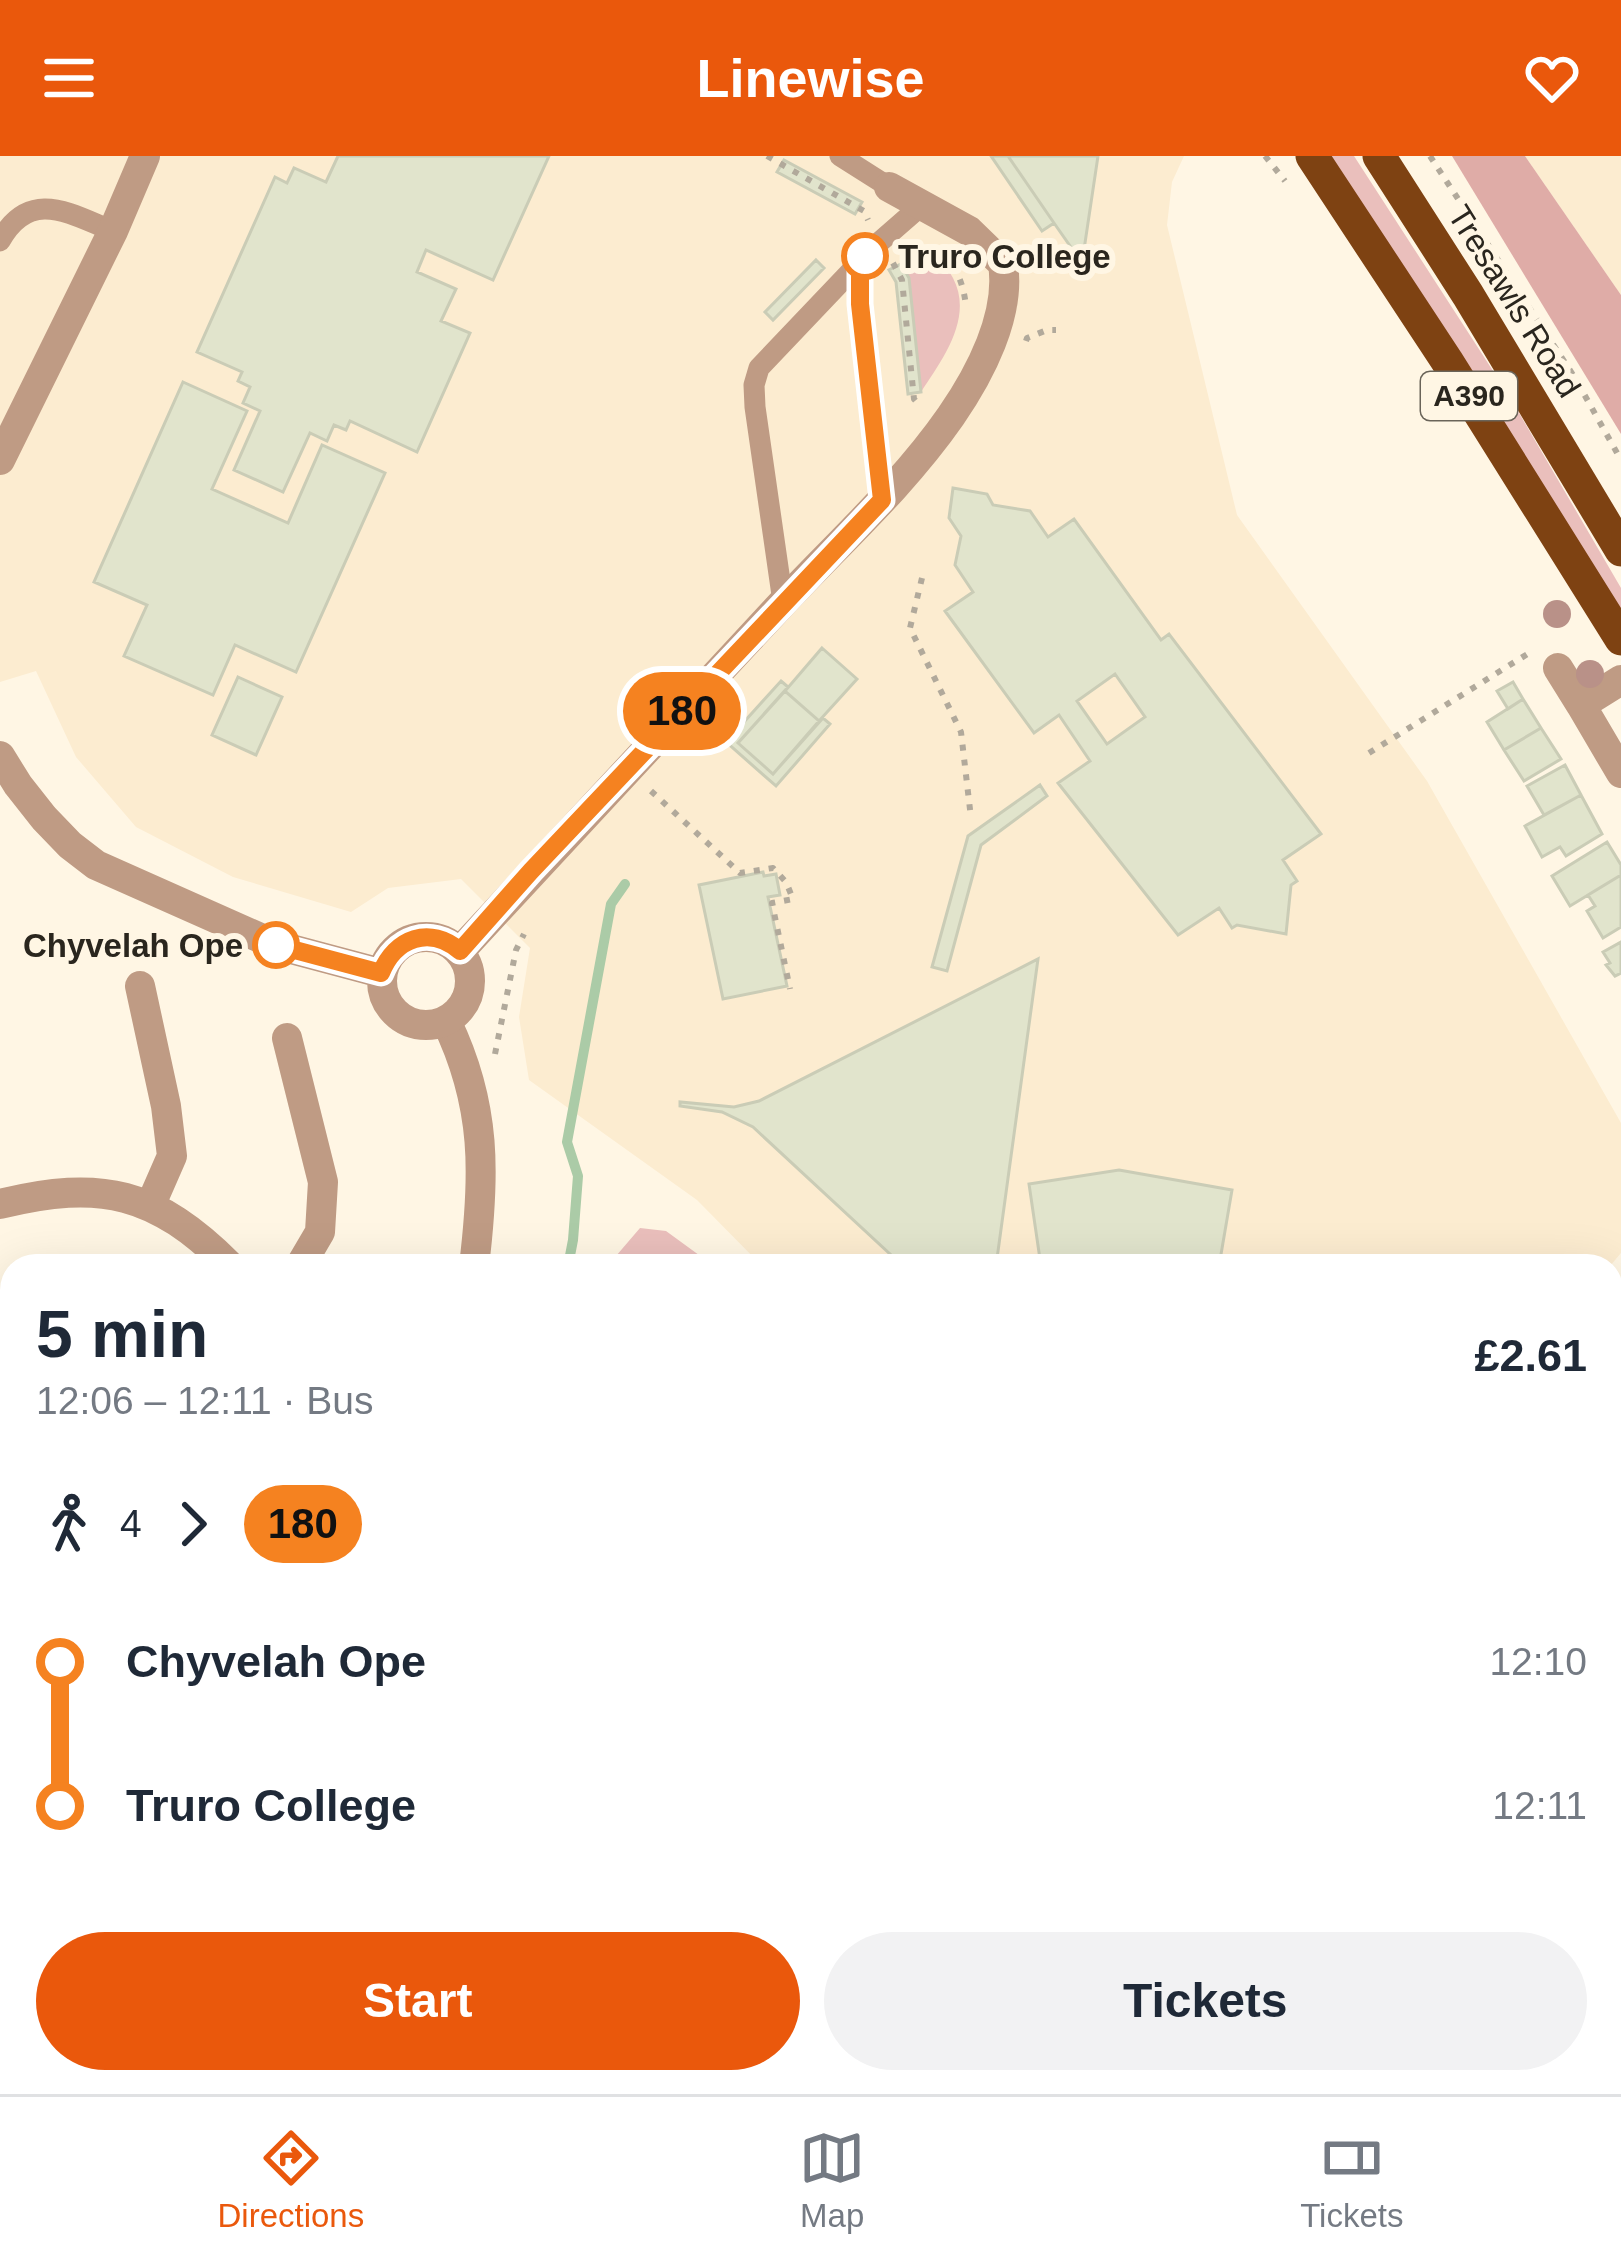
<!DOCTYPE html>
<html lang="en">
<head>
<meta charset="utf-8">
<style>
	body { margin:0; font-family:Helvetica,sans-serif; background:#f2f2f3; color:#1f2937; height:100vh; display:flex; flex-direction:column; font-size:45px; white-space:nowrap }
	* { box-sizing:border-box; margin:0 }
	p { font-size:39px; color:#747a83 }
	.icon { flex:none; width:66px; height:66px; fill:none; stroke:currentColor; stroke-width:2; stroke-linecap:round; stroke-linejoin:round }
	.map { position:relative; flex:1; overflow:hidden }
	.panel { position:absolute; left:0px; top:1098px; width:1623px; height:840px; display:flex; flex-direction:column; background:#fff; border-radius:36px 36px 0 0; box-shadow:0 12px 48px #0002 }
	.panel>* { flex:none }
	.badge { padding:0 24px; border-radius:39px; font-size:42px; line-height:78px }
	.map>.badge { position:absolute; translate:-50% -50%; box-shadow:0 0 0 6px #fff }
	.legs { display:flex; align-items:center; gap:18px; height:132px; padding:0 36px; font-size:39px }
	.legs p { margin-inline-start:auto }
	.overview { display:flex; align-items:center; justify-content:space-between; height:204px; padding:0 36px }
	h1 { font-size:66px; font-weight:700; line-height:90px }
	.cta { display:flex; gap:24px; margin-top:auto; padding:24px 36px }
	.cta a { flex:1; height:138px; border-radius:72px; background:#ea580c; color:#fff; font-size:48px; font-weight:700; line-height:138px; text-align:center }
	.cta a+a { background:#f2f2f3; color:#1f2937 }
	ul { padding:0 36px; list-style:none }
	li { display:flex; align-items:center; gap:42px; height:144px; font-size:45px }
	li i { display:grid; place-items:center; width:18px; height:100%; margin:0 15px; background:currentColor }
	li i::after { content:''; width:30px; height:30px; margin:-15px; border:9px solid; border-radius:50%; background:#fff }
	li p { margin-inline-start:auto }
	li:first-child i { background:linear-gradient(#0000 50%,currentColor 0) }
	li:last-child i { background:linear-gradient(currentColor 50%,#0000 0) }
	header { display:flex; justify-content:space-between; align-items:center; height:156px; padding:0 36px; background:#ea580c; color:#fff; font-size:54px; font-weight:700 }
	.dock { display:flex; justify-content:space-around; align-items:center; height:168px; border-top:3px solid #e0e1e3; background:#fff; font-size:33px; color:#747a83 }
	.dock a { display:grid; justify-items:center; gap:6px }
	.dock .current { color:#ea580c }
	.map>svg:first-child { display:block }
	.built { fill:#fcecd0 }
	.green { fill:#eabfbc }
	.forest { fill:#dfaca7 }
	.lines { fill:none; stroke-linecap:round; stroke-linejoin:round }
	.stream { stroke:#abcba7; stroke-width:10 }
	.building { fill:#e1e4cc; stroke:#caccb6; stroke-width:3; fill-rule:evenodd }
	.path { stroke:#b1a99b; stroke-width:6; stroke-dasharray:6 9; stroke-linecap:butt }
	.service { stroke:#bf9b84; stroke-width:21 }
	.minor { stroke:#bf9b84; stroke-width:30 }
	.tertiary { stroke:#bf9b84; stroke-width:30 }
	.trunk { stroke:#7e4212; stroke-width:33 }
	.tree { fill:#b99188 }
	.line-1-casing { stroke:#fff; stroke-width:27 }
	.line-1 { stroke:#f58220; stroke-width:18 }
	.stop-1-dot { fill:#fff; stroke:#f58220; stroke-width:6 }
	.labels { text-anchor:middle; stroke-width:12; stroke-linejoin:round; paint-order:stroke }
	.shield { fill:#fff6e4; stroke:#6a6459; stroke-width:3 }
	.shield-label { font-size:30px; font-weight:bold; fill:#2a261e }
	.stop-label { font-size:33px; font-weight:bold; fill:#2a261e; stroke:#fff6e4; text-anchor:start }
	.street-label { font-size:33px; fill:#2a261e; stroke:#fff6e4 }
</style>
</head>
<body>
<header><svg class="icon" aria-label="menu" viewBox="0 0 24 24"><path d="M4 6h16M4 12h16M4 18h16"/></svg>Linewise<svg class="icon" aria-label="heart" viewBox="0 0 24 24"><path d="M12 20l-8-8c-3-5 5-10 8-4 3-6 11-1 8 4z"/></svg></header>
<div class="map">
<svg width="1621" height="1938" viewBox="0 0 1621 1938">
	<rect width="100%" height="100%" fill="#fff6e4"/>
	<!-- built -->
	<path class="built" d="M0,0H1184L1172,26L1167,69L1237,359L1427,625L1621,967V1097L1610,1110H762L697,1044L529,924L519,861L530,792L461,723L388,732L351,756L233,721L136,671L76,601L36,515L0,526Z
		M1525,0H1621V139Z"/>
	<!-- green -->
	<path class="green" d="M1330,0H1354L1508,238L1621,432V455Z
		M923,103C938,104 946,108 953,122C974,162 942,204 921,236L909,122L903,112Z
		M640,1072L666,1075L714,1110H615L616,1100Z
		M12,1165V1305H0V1169Z"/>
	<!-- forest -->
	<path class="forest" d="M1452,0H1525L1621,139V278Z"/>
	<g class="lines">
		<!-- stream -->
		<path class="stream" d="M568,1110L573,1084L578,1020L567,986L611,748L625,728"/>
	</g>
	<!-- building -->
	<path class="building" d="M338,0H549L493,124L426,94L417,116L456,133L441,165L470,177L417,296L350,265L346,274L334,269L327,285L310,277L283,336L234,314L260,255L243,247L250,231L238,225L242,216L197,196L275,21L287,27L294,12L326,26Z
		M991,0H1008L1054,67L1042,75Z
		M1008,0H1098L1082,107L1054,67Z
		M784,4L862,46L855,58L777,16Z
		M816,104L824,112L773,164L765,156Z
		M901,108L909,122L921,236L914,237L908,238L896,126L889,114Z
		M183,226L247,255L212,333L288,367L322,289L385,317L296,516L235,489L213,539L124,500L147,449L94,426Z
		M953,332L987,338L993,349L1030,355L1048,381L1074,363L1161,484L1169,478L1321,678L1283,704L1297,725L1291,729L1286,778L1237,769L1232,772L1219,752L1178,779L1058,627L1090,605L1059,559L1034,577L945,455L973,436L955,409L961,380L949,362ZM1115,518L1145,561L1107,588L1077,545Z
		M822,492L857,523L819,565L785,535Z
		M238,521L282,541L256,599L212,579Z
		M781,525L788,531L738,587L773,618L823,562L830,568L776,630L726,586Z
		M1513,526L1523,543L1508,553L1497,535Z
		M785,535L819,565L773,618L738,587Z
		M1523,543L1541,572L1504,594L1487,566Z
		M1541,572L1561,603L1524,625L1504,594Z
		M1565,609L1581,639L1544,659L1527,630Z
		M1040,629L1047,640L981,689L947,815L932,811L968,680Z
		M1581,639L1602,678L1566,700L1560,691L1542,701L1525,670Z
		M1607,686L1621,709V719L1570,750L1552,720Z
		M763,716L764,720L776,718L780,739L768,741L787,830L723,843L699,729Z
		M1621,719V771L1603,782L1587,755L1595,750L1588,739Z
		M1621,786V817L1615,820L1606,809L1610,807L1603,796Z
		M1038,803L996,1110H903L753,971L722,956L680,950V946L734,951L759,945Z
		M1119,1014L1232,1034L1219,1110H1135L1118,1107L1096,1110H1041L1029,1028Z"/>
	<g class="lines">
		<!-- path -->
		<path class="path" d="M767,0L864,55L868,64
			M1265,0L1285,25
			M1430,0L1575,222L1621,304
			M912,97C948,91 962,116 966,150
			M893,107L902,124L914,243L920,250
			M1026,185L1027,182L1047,174H1056
			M922,422L910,472L961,576L971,662
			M1369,597L1529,497
			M651,635L740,717L773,712L786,726L793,743L772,747L790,833
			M495,898L516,794L524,778
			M1275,1926L1277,1938"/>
		<!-- service -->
		<path class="service" d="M840,0L889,31
			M0,85C30,31 70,58 113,75
			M865,100L860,114V148L882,344
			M783,446L755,251L754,229L759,212L875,90L922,49
			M812,1926L819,1938"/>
		<!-- minor -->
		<path class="minor" d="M1558,512L1581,549
			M1621,524L1581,549L1621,617
			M460,795C565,682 669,568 775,455C834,391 901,332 951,260C980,218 1011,159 1003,108L969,75L889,31
			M140,830L166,950L172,1000L151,1048
			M446,865C487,949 485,1020 474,1110
			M287,882L323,1026L320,1076L300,1110
			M0,1048C101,1023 156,1036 230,1110
			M1611,1420L1621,1445
			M0,1437L12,1436
			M1611,1501L1621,1490
			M0,1745L12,1739
			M1611,1811L1616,1822H1621
			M513,1926L514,1938
			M360,1938L382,1926
			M635,1938V1926"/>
		<!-- tertiary -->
		<path class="tertiary" d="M0,304L113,75L145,0
			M0,600L18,629L44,662L70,689L96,709L276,789L381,817
			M382 825a44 44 0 1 1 88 0a44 44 0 1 1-88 0Z"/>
		<!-- trunk -->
		<path class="trunk" d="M1312,0L1447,205L1621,483
			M1379,0L1468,139L1621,394"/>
	</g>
	<!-- trees -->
	<g class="tree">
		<circle cx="1557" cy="458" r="14"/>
		<circle cx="1590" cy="518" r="14"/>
	</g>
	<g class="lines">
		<defs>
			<path id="line-1" d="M276,789L381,817C395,782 430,769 460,795L531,715L882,344L860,148V114L865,100"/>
		</defs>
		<!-- line-1 casing -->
		<use href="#line-1" class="line-1-casing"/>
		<!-- line-1 -->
		<use href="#line-1" class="line-1"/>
	</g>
	<!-- markers -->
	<g class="stop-1-dot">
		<circle cx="865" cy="100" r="21"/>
		<circle cx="276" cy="789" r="21"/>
	</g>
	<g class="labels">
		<!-- shield labels -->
		<rect class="shield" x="1421" y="216" width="96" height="48" rx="9"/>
		<g class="shield-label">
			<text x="1469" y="250">A390</text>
		</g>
		<!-- stop labels -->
		<g class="stop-label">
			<text x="898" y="112">Truro College</text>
			<text x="243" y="801" text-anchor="end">Chyvelah Ope</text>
		</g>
		<!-- street labels -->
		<g class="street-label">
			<text transform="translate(1515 145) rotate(58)" y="12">Tresawls Road</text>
		</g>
	</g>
</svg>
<b class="badge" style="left:682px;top:555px;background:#f58220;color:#111">180</b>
<section class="panel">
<div class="overview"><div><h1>5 min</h1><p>12:06 – 12:11 · Bus</p></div><b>£2.61</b></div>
<div class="legs"><svg class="icon" aria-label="walk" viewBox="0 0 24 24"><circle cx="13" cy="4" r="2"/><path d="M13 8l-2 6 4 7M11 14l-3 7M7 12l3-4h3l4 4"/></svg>4<svg class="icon" aria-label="forward" viewBox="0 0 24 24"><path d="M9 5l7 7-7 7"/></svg><b class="badge" style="background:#f58220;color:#111">180</b></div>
<ul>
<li><i style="color:#f58220"></i><b>Chyvelah Ope</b><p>12:10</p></li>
<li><i style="color:#f58220"></i><b>Truro College</b><p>12:11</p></li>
</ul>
<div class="cta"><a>Start</a><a>Tickets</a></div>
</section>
</div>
<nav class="dock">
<a class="current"><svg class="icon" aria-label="directions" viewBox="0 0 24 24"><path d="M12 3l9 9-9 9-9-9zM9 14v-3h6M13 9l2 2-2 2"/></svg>Directions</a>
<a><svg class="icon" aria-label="map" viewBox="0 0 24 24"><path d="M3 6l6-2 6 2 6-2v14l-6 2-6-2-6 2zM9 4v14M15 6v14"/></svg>Map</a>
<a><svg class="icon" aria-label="tickets" viewBox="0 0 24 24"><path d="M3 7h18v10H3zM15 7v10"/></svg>Tickets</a>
</nav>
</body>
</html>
